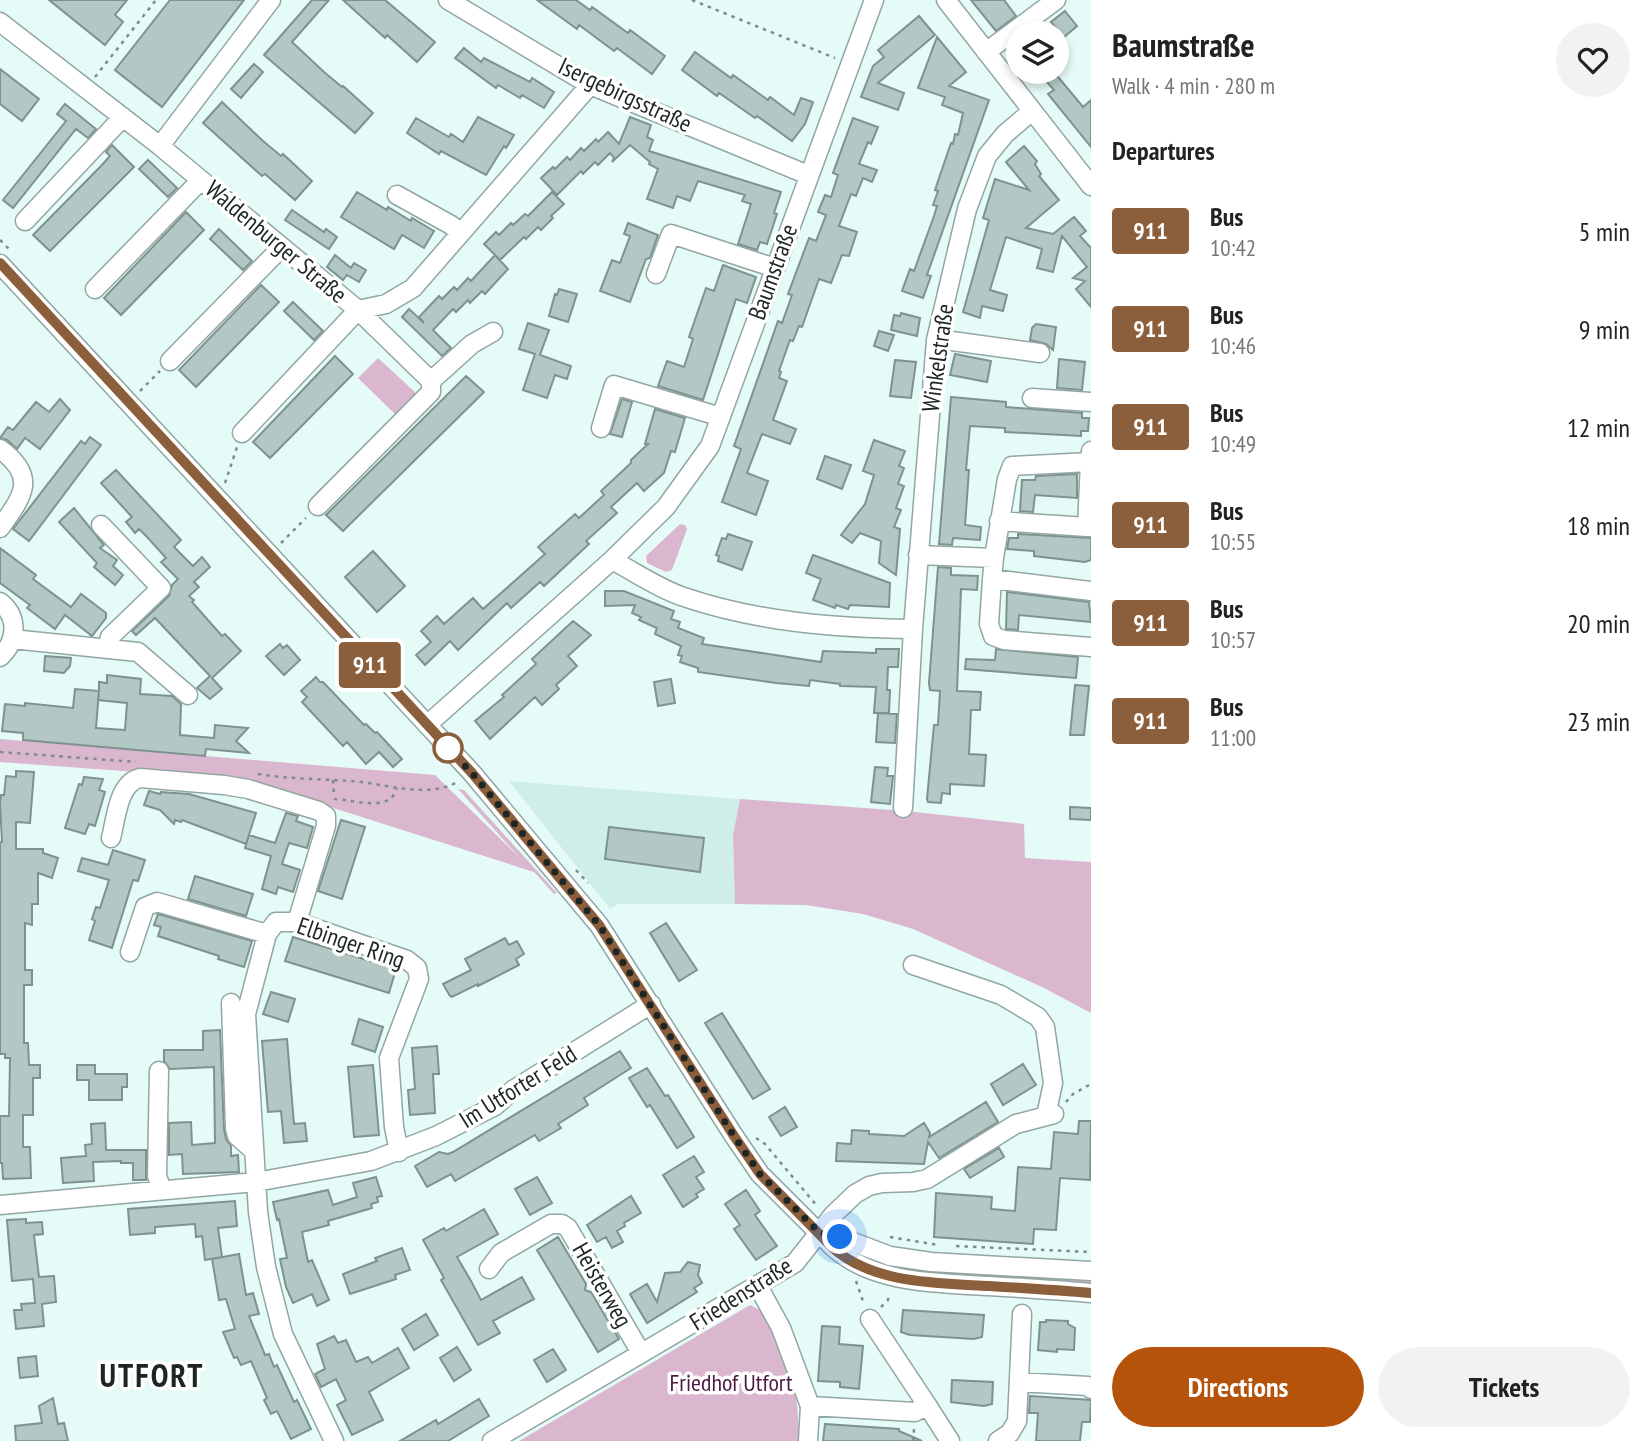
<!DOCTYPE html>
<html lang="en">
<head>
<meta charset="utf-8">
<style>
	body { margin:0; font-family:"PT Sans Narrow",sans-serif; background:#f2f2f2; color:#222; height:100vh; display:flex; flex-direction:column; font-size:26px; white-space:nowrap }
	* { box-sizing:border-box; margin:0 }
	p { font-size:23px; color:#767676 }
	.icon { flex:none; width:38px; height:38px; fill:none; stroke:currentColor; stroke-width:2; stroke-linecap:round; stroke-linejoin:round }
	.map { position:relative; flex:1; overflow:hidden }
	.side { display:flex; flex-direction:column; background:#fff; width:560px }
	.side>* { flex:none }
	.badge { padding:0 14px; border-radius:5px; font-size:24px; line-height:46px }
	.buttons { position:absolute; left:1006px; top:21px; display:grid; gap:14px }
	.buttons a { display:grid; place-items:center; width:63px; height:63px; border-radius:50%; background:#fff; box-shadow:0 4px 10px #0003; font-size:35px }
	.you { position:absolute; width:35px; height:35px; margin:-18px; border:5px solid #fff; border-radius:50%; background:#1a73e8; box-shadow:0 0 0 10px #1a73e833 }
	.map>.badge { position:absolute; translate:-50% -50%; box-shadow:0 0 0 4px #fff }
	h2 { padding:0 21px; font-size:26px; line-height:63px }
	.round { display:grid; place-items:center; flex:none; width:74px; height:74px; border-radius:37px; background:#f2f2f2 }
	.overview { display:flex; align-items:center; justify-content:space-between; height:119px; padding:0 21px }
	h1 { font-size:33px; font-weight:700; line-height:52px }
	.action { display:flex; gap:14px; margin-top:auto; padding:14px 21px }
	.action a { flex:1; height:80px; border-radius:42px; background:#b45309; color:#fff; font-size:28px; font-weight:700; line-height:80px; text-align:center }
	.action a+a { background:#f2f2f2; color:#222 }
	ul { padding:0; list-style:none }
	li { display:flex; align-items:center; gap:21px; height:98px; padding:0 21px }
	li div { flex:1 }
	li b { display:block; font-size:26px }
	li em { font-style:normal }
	li .badge { min-width:77px; font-weight:700; text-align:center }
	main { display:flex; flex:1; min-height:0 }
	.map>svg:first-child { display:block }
	.built { fill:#d0eee9 }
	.green { fill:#dab7cf }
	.building { fill:#b3c8c4; stroke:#7e928f; stroke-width:2; fill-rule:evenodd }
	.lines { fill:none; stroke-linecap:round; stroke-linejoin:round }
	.minor-casing { stroke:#92a6a3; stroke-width:21 }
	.path { stroke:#7e8d8b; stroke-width:2.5; stroke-dasharray:3.5 5; stroke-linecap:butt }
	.minor { stroke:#fff; stroke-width:18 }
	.line-casing { stroke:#fff; stroke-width:16 }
	.line { stroke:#8b5e3c; stroke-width:10 }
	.walk { stroke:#1e2625; stroke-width:7; stroke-dasharray:0 12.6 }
	.stop-dot { fill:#fff; stroke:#8b5e3c; stroke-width:3.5 }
	.labels { text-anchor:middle; stroke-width:7; stroke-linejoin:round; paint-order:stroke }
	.street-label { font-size:24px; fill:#1e2625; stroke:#fff }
	.park-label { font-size:24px; fill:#4c1940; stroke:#fff }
	.district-label { font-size:32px; font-weight:bold; letter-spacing:2px; fill:#1e2625; stroke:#fff }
</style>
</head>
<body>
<main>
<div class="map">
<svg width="1091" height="1441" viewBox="0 0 1091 1441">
	<rect width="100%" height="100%" fill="#e5fbf7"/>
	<!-- built -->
	<path class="built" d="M509,781L740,799L733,835L735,904H618L610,909Z"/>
	<!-- green -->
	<path class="green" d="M378,358L415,392V400L399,418L358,378Z
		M680,524L685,525L687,529L672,570L666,572L647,563L646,556Z
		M0,739L435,775L519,857L458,789L464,790L557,893L554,894L534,872L245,780L0,762Z
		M740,799L906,811L1024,824L1025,858L1091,862V1013L1042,987L913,929L863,914L806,905L735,904L733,835Z
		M862,1253L947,1271L1091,1280V1285L909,1271L861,1258Z
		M750,1305L762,1311L785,1357L796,1394L800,1441H519Z"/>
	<!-- building -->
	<path class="building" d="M49,0H127L115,15L123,22L105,45Z
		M170,0H244L162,107L115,70Z
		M312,0H329L292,42L324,72L342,87L343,86L373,113L355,133L264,55Z
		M343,0H385L435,42L417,62L387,35L385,38Z
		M537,0H576L590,10L592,7L628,33L630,30L665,56L652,74L617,48L614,51L579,25L577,29Z
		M971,0H1004L1016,16L996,31Z
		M1065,11L1077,26L1057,43V29L1051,22Z
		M919,16L935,35L878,83L904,93L898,110L861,97L873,66L884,57L878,50Z
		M937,37L966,72L949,86L989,100L927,275L931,276L923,298L902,291L910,269L914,271L934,216L937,206L933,205L938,191L935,190L951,143L953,144L955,134L958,135L963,113L942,105L945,97L918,88Z
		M464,48L481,62L484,58L530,82L532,78L554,92L544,108L522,95L520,98L498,85L496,88L455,58Z
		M695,52L731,78L733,75L768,100L770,97L794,115L801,98L813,102L805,124L792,141L757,116L755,118L719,93L717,96L682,70Z
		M254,64L263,72L241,98L231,89Z
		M0,69L39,99L22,121L0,104Z
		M1038,72H1054L1083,107L1091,100V147L1048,94L1054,90Z
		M222,102L263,141L281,156L283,154L312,181L295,200L265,174L262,176L203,123Z
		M65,104L96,129L88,138L76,129L13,208L3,200L66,121L57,114Z
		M478,117L514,135L506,148L504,146L486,175L441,151L439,154L407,133L416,118L449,137L451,134L463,142Z
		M630,117L651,125L647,137L653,140L649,151L781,192L774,213L777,214L767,244L760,242L757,250L738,244L751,204L742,201L745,195L698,181L690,201L677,196L673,208L647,199L658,169L649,164L650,162L630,145L612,162L614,158L610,153L598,165L595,162L583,174L581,171L557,195L541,178L553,167L555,169L567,157L570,160L581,148L584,151L596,139L598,142L608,132L619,144Z
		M853,118L878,127L871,144L868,142L859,164L877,170L872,182L863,178L856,196L851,194L839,226L857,232L849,256L842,255L831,283L819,279L802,327L799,326L793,341L790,340L779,371L781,372L779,378L787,381L773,420L796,429L790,444L762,434L747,473L768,481L756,515L722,502L741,449L734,446L778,321L782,323L792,295L788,294L809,238L816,241L826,215L818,212L825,195L831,197L838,175L833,173Z
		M112,145L134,167L50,251L33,235L101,166L110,156L106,152Z
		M1024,146L1037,161L1035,164L1041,174L1039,176L1059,200L1026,228L1053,234L1074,217L1086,231L1080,236L1091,248V307L1076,289L1085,281L1073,278L1087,267L1062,236L1053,272L1037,268L1042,249L1006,237L990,290L1007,295L1003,311L982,306L980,318L963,312L989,220L983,218L995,179L1029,190L1006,162Z
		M148,160L177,188L168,197L139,169Z
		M357,192L387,210L388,207L411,221L412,218L434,231L424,248L402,235L394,249L341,217Z
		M552,192L564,204L551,216L553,218L541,230L538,227L526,239L524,237L500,260L484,244L496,232L499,235L511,223L513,225L525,214L528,216Z
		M292,210L324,232L326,229L337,237L329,249L285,220Z
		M186,212L204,230L121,315L104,298Z
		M628,223L658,235L650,258L646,259L630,302L600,291L612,260L620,263L630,236L624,234Z
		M219,229L252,261L243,270L210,239Z
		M335,255L351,268L354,263L366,270L359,282L347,275L343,280L327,267Z
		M495,255L508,269L485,294L482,291L470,303L468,300L456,312L453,309L433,330L451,348L442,356L402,317L409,309L424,323L419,317L439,296L442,299L454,287L457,290L468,278L471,281Z
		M723,265L756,277L747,303L736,299L703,400L658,386L667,361L684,367L693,339L689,337L706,288L714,291Z
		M261,285L279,302L196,387L179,370Z
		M559,289L577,294L568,322L549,316L555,294L557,295Z
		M293,302L323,331L314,340L284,311Z
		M901,313L920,318L917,336L891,330L894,315L900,316Z
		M528,323L549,330L540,355L571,366L567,379L555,375L547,398L523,390L535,354L519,349Z
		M1036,324L1056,327L1053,350L1046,344L1030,340L1032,328Z
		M879,331L894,335L888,351L874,346Z
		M955,354L991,361L987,382L950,375Z
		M335,356L353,374L270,458L253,442Z
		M1059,359L1085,362L1082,390L1057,388Z
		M895,360L916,362L911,398L890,396Z
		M466,376L484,392L343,531L326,515Z
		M951,397L1006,402V407L1082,413V418H1089L1088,431H1081V436L1005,432V428L970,426L966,470H969L965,525L981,527L980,540L953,538L952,545L939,544Z
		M60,399L70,410L40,449L25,438L17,449L7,440L0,438L8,427L13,430L36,402L49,412Z
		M622,399L632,402L622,437L610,434Z
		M655,409L685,418L675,452L671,451L664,473L644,491L637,483L611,507L617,513L586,541L589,544L544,586L540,582L511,608L507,603L458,650L450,641L425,665L416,655L431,642L421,631L437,616L444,624L473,598L483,609L545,554L538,547L575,514L579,518L604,495L601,491L631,463V460L648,444H645Z
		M90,437L101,445L29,541L13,529L81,441L85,444Z
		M874,440L905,451L899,466L904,468L898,484L904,486L896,508L901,510L894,527L900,529L896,575L879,563L881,541L860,533L852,543L841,535L865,504L874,475L863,471Z
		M825,456L851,465L842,489L817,479Z
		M116,470L181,540L174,547L193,566L202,557L210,567L194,582L199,587L189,596L194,600L192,602L222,636L225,634L241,651L212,678L222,689L210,699L197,688L210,676L155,618L136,635L132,631L169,596L172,585L178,579L161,562L166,558L148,538L139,529L135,533L126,522L132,517L101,483Z
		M1077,474V498L1035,495L1033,512L1020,511L1022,480H1035L1036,476Z
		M74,508L104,545L100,548L117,560L113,566L123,575L115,585L94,567L97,563L59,522Z
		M728,534L752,542L742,570L718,561L719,556L716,555L722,538L726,539Z
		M1018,534L1091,538V560L1085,562L1034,556V551L1007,549L1009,538H1018Z
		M0,548L36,575L33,579L71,607L81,594L106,613V618L92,636L65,615L55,629L27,608L30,605L0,583Z
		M373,551L405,586L377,612L345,577Z
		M813,555L890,583L889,607L850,605L848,609L836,605L835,608L813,600L821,579L806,573Z
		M938,567L951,568V575L978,576L977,590L961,589L957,691L981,692L980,710H971L969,754L986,755L984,786L950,784V794L942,793L941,803L928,802L927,799L934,725H938L940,691L930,690L929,683Z
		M605,591H624L674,611L671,619L680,622L678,628L704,638L702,644L821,662L823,651L876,653V649H899L898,667H888L887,690H890L889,713H874L876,687L840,686V684L810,680L809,686L776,683L698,672V668L680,662L682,656L678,655L681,646L655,634L657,628L639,620L641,617L632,613L635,605L605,606Z
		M1007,592L1089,602L1091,622L1019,615L1018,630L1006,629Z
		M573,621L591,635L568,656L577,666L556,685L559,689L542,705L535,697L490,739L475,721L504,697L502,695L536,664L532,659Z
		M280,644L283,648L287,645L300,660L284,675L266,656Z
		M996,649L1078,657L1076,678L965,669L966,659L995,660Z
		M45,656L71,658L70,666L64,673L44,671Z
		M107,675L141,679L140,694L172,696L181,704L180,735L214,738L215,725L248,728L236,741L249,753L206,749L205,756L23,740V733L2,731L5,704L25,706V703L73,708L75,689L99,691V682L107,683ZM99,691L98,700L127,703L125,730L96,728Z
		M316,677L320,682H323L364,725L366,724L375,733L377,732L402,759L393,767L379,752L366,764L347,742L343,746L302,702L307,697L301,691Z
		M671,679L675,703L658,706L654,682Z
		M1075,685L1089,686L1084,735H1070Z
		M878,713L897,714L895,743L876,742Z
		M875,767L888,768L887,776H893L890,804L871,802Z
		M16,771L34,772L30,823L16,822V849H43V853L58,858L52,878L38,873V904H32V925L25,923V970H32V985H24V1043H28L29,1065H40V1078H33V1115H23V1147H30L31,1178L3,1179L2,1163H0V1116H9L10,1058H5V1054H0V842H2L0,804L1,795H4L6,776L16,777Z
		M84,777L103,779L99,790L105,792L95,826L89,824L85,834L65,828L79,784L82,785Z
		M149,791L160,794L161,792L189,794L256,813L246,844L182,820L181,822L175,820L174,824L160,810L144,805Z
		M1070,807L1091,808V820L1070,819Z
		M286,813L298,816L296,821L313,827L307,848L289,843L282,864L300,870L293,892L278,887L276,894L262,889L271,856L245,848L249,835L275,843Z
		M341,820L365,827L342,899L318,891Z
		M609,827L704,838L700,872L605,859Z
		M113,850L145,860L138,881L133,880L112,948L89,940L95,921L92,919L96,907L100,908L109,880L78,871L82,858L108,865Z
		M195,876L253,894L246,916L188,899Z
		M158,914L252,941L244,967L218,959L219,956L158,936L161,927L154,925Z
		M666,923L697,970L679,981L650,933Z
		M293,937L396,969L389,993L285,961Z
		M505,938L509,945L517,941L524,954L516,959L519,965L478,986V984L452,997L450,996L443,984L471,970L465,959Z
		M271,992L295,999L288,1022L263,1014Z
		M722,1013L770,1089L753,1099L705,1023Z
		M359,1019L383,1027L375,1052L352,1044Z
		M220,1030L224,1129L226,1139L231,1146V1156L238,1155L239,1172L183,1174L182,1154L169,1155V1123L191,1122L192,1145L215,1143L214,1067L170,1069L164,1061V1050H203V1031Z
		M287,1039L294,1124L305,1123L307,1141L284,1143L281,1111L268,1112L262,1041Z
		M437,1046L439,1074H433L435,1113L410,1115L408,1090L415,1089L412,1048Z
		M620,1051L631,1068L584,1098L588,1105L558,1124L561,1128L539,1141L535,1135L455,1181L451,1174L427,1187L415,1166L439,1152L448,1154L453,1152Z
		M1023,1064L1036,1085L1003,1105L991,1084Z
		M77,1065H95V1074H127V1087H122V1100H89V1080H77Z
		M373,1065L379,1135L354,1137L348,1067Z
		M647,1068L665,1096L668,1095L694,1137L677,1148L650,1105L647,1107L629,1078Z
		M986,1102L998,1122L939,1158L928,1142L924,1164L836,1161L837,1143L851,1144L852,1130L869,1131V1134L904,1136L924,1123L930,1133L929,1137Z
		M785,1107L797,1127L781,1136L769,1117Z
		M1079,1121H1091L1090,1180L1060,1178L1056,1230L1034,1229L1033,1244L934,1237L936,1193L992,1197L991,1209L1015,1211L1018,1167L1051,1169L1054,1132L1078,1134Z
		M105,1123L106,1150H146V1180H133V1163H121V1161L93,1162L94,1181L63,1183L61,1158L86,1156L85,1145L92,1144L91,1124Z
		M999,1148L1004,1157L970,1178L964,1169Z
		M694,1156L704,1172L696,1177L704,1189L696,1194L698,1197L683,1207L663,1175Z
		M376,1177L382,1196L377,1197L378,1202L371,1204L372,1208L328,1221L329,1225L302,1232L308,1262L312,1260L329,1300L317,1306L312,1294L293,1303L286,1287L280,1259L287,1258L279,1219L277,1220L273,1202L328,1190L333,1205L357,1197L353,1183Z
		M537,1177L552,1203L530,1215L515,1189Z
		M746,1190L760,1211L755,1215L777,1246L756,1260L734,1229L740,1225L725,1204Z
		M631,1196L641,1213L624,1223L625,1226L617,1231L623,1242L612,1248L606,1237L597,1242L587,1225Z
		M235,1201L237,1226L218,1228L222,1257L205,1260L202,1236L196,1237L195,1224L155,1227V1233L130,1235L128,1209Z
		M484,1209L498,1234L457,1257L471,1281L481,1300L522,1277L534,1299L493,1321L500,1333L478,1345L441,1280L444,1278L423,1240L444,1228L446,1231Z
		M26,1219V1223L42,1222L43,1234L34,1235L39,1277L54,1276L56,1302L42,1304L44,1326L16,1329L14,1310H22L21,1304L35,1303L33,1279L12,1281L7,1220Z
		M558,1237L586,1284L585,1290L591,1292L619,1339L598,1352L537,1250Z
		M402,1248L410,1270L395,1275L396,1279L350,1294L343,1274L377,1261L375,1258Z
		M239,1254L246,1295L253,1293L259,1314L249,1316L265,1355L269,1354L274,1367L277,1365L294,1402L297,1400L311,1429L291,1439L277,1411L271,1414L264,1400L267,1398L251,1361L241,1365L237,1357L234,1358L223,1332L235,1329L226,1299L219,1300L212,1259Z
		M688,1262L700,1265L698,1275L702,1283L694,1288L697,1292L647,1323L630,1294L647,1284L657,1302L665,1273L680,1272Z
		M903,1310L984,1315L982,1337L974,1339L910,1335L901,1332Z
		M426,1314L438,1335L414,1350L402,1329Z
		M1046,1320L1068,1321V1324L1075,1328L1074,1350L1057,1349V1352L1038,1350L1040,1322H1046Z
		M822,1326L840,1327L839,1344L863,1346L859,1389L840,1387V1382L818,1381Z
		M334,1336L338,1343L346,1340L356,1362L368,1357L372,1363L398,1348L409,1368L369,1392L383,1420L352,1435L337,1405L346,1400L336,1379L321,1387L315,1374L325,1369L317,1344Z
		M457,1347L471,1370L454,1381L440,1358Z
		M553,1349L566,1370L547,1382L534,1360Z
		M36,1356L38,1376L20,1378L18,1358Z
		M952,1380L993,1382L992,1404L984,1406L951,1402Z
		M1030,1396L1091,1400L1090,1422H1082L1080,1441H1036L1038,1413H1029Z
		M53,1398L58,1424L64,1423L68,1441H16L15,1426L42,1423L39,1406Z
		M479,1399L489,1416L448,1441H400L436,1420L438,1424Z
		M825,1424L899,1429V1431L922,1441H823Z"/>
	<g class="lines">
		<defs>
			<path id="minor" d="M448,0L590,85L808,175
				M946,0L1091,186
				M0,22L160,146L358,310L386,304L413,288L590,85
				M986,52L1056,0
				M160,146L271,0
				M397,195L451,225L461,233
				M25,221L123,117
				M0,264L472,773L599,925L734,1136L760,1174L832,1246C872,1284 937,1283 989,1286C1023,1288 1057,1290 1091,1293
				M656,274L671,234L775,268
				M95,289L201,180
				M937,339L1040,353
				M170,361L282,247
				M1032,398L1091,402
				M601,428L614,385L721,417
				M242,433L358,310L431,381L472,344L493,332
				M0,449C38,477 23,496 0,528
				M1090,462L1087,527H1091
				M318,506L431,392V381
				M999,521L1087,527
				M101,525L161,588L110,637L107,649
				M918,555L994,558L992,579L1091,591
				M994,558L1007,479L1012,466L1090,462L1091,451
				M612,560C635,572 659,589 684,597C757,622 836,628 913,629L936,340L967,209L987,156L1005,134L1032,111
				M992,579L989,624L993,636L1004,640L1091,647
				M0,602C19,617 17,641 0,657
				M12,639L138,652L188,695
				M427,725L612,560L666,507L710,446L874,0
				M903,808L913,629
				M111,838C116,819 118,783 140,778L224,785L248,789L319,811L326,816V826L297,922
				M130,952L145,907L157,902L267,934
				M913,965L1001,995L1038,1017L1045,1027L1053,1083L1046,1116
				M231,1003L235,1128L237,1136L254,1151
				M159,1071L157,1176L162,1190
				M0,1205L256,1182L371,1161L436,1136L495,1106L513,1090L651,1004
				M820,1233L840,1237L890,1256L931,1262L1091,1271
				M489,1269L501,1253L551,1224H562L568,1228L641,1353
				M758,1286L781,1328L810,1406L808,1441
				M870,1319L927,1405
				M1019,1382L1088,1386L1091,1389
				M810,1406L915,1412L927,1405L950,1441
				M334,1441L283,1334L266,1267L258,1212L246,1014L267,934L276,922H297L407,960L417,968L419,979L389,1058L394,1127L399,1152
				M492,1441L795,1263L833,1215L855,1194L869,1186L882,1183L913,1182L927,1179L1016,1124L1054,1114
				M998,1441L1010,1433L1017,1421L1022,1314"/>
		</defs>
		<!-- minor casing -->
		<use href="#minor" class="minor-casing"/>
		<!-- path -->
		<path class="path" d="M692,0L835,58
			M95,77L156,0
			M0,240L10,250
			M140,391L160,371
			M225,483L237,447
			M281,543L306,518
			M0,752L136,762
			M258,774C289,779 320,779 351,781C384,783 428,800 459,781
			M333,780L334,797
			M334,799C348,799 379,809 391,798C394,796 395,791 397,788
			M576,870L588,883
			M1066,1102L1073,1094L1091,1084
			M756,1138L765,1144L817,1206
			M890,1237L938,1245
			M956,1246L1091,1252
			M856,1281L864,1304
			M881,1307L888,1300L889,1293
			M913,1441L914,1429"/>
		<!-- minor -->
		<use href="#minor" class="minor"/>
	</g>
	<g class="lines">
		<defs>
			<path id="line" d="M0,263L472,773L599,925L734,1136L760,1174L832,1247C872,1284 937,1283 989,1286C1023,1288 1057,1290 1091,1293"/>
		</defs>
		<!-- line casing -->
		<use href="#line" class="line-casing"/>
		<!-- line -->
		<use href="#line" class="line"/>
		<!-- walk -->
		<path class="walk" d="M448,748L472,773L599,925L734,1136L760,1174L820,1233L840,1237"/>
	</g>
	<!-- markers -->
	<circle class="stop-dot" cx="448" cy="748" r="14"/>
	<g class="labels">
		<!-- street labels -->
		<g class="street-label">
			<text transform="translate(625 95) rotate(25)" y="8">Isergebirgsstraße</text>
			<text transform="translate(276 242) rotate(40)" y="8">Waldenburger Straße</text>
			<text transform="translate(773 272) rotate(-70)" y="8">Baumstraße</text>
			<text transform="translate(938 358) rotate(-82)" y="8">Winkelstraße</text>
			<text transform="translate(351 943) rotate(19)" y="8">Elbinger Ring</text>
			<text transform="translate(518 1087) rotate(-32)" y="8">Im Utforter Feld</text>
			<text transform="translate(602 1285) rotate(60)" y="8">Heisterweg</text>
			<text transform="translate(741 1294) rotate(-32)" y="8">Friedenstraße</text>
		</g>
		<!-- park labels -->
		<g class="park-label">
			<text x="731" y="1391">Friedhof Utfort</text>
		</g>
		<!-- district labels -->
		<g class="district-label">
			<text x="152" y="1387">UTFORT</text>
		</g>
	</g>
</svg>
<div class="buttons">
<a><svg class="icon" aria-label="layers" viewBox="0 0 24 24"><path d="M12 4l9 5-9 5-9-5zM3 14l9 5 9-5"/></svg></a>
</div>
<div class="you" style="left:840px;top:1237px"></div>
<b class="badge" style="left:370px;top:665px;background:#8b5e3c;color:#fff">911</b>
</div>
<section class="side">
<div class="overview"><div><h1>Baumstraße</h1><p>Walk · 4 min · 280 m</p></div><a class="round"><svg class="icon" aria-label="heart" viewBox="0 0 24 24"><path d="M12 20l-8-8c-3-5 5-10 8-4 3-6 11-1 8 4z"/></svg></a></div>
<h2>Departures</h2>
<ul>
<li><span class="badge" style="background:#8b5e3c;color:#fff">911</span><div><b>Bus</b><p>10:42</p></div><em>5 min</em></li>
<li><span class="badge" style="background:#8b5e3c;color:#fff">911</span><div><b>Bus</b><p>10:46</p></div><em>9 min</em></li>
<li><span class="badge" style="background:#8b5e3c;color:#fff">911</span><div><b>Bus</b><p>10:49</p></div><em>12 min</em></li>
<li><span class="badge" style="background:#8b5e3c;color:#fff">911</span><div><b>Bus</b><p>10:55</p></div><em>18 min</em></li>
<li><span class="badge" style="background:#8b5e3c;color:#fff">911</span><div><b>Bus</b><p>10:57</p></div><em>20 min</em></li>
<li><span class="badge" style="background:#8b5e3c;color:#fff">911</span><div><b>Bus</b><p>11:00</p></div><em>23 min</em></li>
</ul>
<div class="action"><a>Directions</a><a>Tickets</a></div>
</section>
</main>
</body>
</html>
